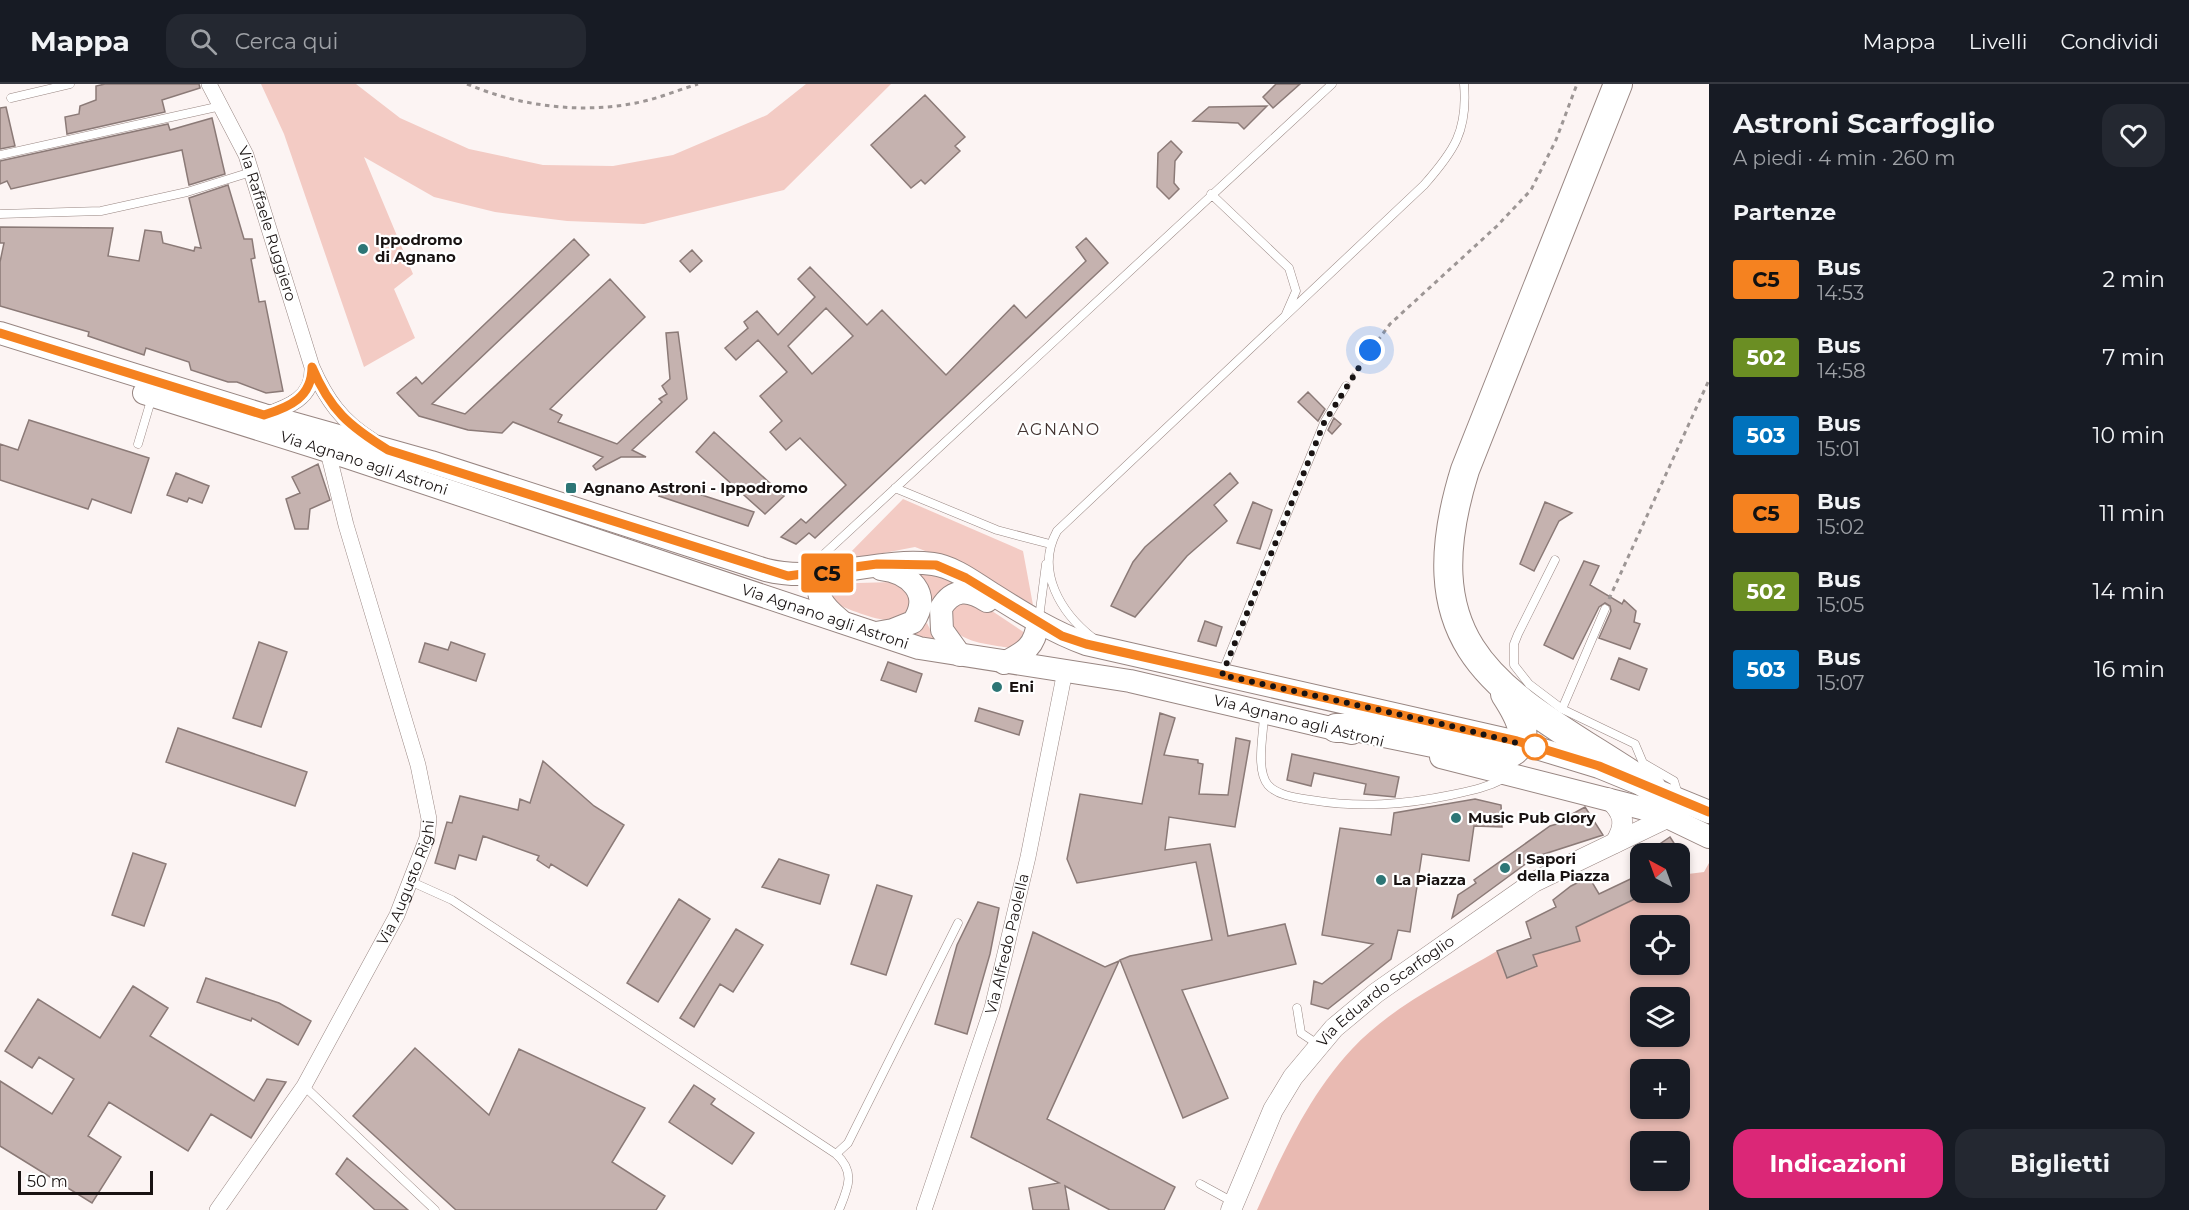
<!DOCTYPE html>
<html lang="it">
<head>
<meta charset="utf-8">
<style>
	body { margin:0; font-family:Montserrat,sans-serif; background:#242831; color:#f1f3f6; height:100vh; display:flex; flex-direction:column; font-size:22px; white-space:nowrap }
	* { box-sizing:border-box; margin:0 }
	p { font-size:20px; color:#9ea1a6 }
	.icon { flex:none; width:33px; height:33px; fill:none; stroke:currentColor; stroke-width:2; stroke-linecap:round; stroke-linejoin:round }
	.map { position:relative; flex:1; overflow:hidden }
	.sheet { display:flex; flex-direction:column; background:#171b24; width:480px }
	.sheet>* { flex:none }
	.badge { padding:0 12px; border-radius:4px; font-size:21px; line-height:39px }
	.needle { width:39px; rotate:319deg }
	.buttons { position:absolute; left:1630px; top:759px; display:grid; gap:12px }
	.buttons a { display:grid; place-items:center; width:60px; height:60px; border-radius:12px; background:#171b24; box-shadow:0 3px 9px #0003; font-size:30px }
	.scale { position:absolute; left:18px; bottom:15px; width:135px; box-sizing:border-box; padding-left:6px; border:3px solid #191312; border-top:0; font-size:16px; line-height:21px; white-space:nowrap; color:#191312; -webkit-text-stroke:4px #fff; paint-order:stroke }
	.you { position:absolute; width:30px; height:30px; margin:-15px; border:4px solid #fff; border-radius:50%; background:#1a73e8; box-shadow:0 0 0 9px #1a73e833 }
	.map>.badge { position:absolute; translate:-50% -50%; box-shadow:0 0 0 3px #fff }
	h2 { padding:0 24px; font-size:22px; line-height:54px }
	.round { display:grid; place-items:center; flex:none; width:63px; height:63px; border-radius:18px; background:#242831 }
	.overview { display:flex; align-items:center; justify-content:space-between; height:102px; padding:0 24px }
	h1 { font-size:28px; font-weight:700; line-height:45px }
	.primary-button { display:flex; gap:12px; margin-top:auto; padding:12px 24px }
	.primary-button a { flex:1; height:69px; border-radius:18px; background:#db2777; color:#fff; font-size:24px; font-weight:700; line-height:69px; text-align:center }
	.primary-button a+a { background:#242831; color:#f1f3f6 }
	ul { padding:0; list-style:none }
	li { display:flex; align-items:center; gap:18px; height:78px; padding:0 24px }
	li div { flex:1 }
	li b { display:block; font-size:22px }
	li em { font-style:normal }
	li .badge { min-width:66px; font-weight:700; text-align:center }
	header { display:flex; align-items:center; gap:36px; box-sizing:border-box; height:84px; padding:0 30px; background:#171b24; border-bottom:2px solid #363941 }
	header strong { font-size:28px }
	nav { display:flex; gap:33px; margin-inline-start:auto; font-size:21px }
	.search { width:420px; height:54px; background:#242831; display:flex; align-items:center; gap:15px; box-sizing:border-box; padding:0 21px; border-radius:18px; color:#9ea1a6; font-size:22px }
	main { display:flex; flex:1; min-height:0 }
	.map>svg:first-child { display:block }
	.green { fill:#f3cbc4 }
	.forest { fill:#e9bab2; fill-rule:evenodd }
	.building { fill:#c5b2af; stroke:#8b7a77; stroke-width:1.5; fill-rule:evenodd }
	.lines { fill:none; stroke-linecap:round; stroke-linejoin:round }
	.service-casing { stroke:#988682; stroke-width:9 }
	.minor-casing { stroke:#988682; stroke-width:16 }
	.tertiary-casing { stroke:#988682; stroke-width:21 }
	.secondary-casing { stroke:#988682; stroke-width:24 }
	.motorway-casing { stroke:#988682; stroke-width:30 }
	.path { stroke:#9d9695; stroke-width:3; stroke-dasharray:4.5 4.5; stroke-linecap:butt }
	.service { stroke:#fff; stroke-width:8 }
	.minor { stroke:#fff; stroke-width:15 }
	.tertiary { stroke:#fff; stroke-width:20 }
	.secondary { stroke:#fff; stroke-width:22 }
	.motorway { stroke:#fff; stroke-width:28 }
	.line-casing { stroke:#fff; stroke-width:14 }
	.line { stroke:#f58220; stroke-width:9 }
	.walk { stroke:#191312; stroke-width:6; stroke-dasharray:0 10.8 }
	.poi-dot { fill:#2d7676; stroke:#fff; stroke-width:2 }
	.stop-dot { fill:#fff; stroke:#f58220; stroke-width:3 }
	.labels { text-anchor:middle; stroke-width:4.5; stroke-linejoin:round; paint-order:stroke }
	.street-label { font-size:15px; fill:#191312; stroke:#fff }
	.poi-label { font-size:15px; font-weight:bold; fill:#191312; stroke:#fff; text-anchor:start }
	.neighbourhood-label { font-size:16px; letter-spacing:1.5px; fill:#433431; stroke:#fff }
</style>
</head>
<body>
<header>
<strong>Mappa</strong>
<div class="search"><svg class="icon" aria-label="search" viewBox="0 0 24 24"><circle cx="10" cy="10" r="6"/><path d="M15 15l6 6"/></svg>Cerca qui</div>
<nav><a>Mappa</a><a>Livelli</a><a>Condividi</a></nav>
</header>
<main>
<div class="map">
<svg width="1709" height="1126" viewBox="0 0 1709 1126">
	<rect width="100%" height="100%" fill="#fcf4f3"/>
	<!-- green -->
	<path class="green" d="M261,0H356L400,34L469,65L543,81L613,82L673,71L767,31L806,0H891L784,106L644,140L567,137L495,128L434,113L364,73L413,190L394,205L415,254L364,283L284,50Z
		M903,415L1023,467L1033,521L969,484L915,463L842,477Z
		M911,488H933L965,501L951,502L930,517Z
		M893,498L908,506C919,559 858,528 833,519L824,500Z
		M977,517L1028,551L1016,565C991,560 943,560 951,525L960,518Z
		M927,539L937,560L905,551Z"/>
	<!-- forest -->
	<path class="forest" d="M1709,779V1126H1257C1283,1069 1309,1011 1352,965C1392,922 1448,896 1497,867L1508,894L1536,883L1533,871L1580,857L1576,843L1648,809L1680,808V791L1704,788ZM1641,842H1680V880H1641ZM1641,914H1680V952H1641ZM1641,986H1680V1024H1641ZM1641,1058H1680V1096H1641Z"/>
	<!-- building -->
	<path class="building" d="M105,0H199L200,4L162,16L165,28L67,50L65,33L79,30L80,22L96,16V2Z
		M1276,0H1300L1273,24L1263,13Z
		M925,11L965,53L955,62L960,67L925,100L921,96L911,104L871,61Z
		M1267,22L1244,45L1238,39L1193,37L1209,23Z
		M6,23L15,62L0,65V24Z
		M212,34L225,90L189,101L182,66L11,105L7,97L0,100V77L168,40L170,46Z
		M1171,57L1182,68L1175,77L1174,99L1179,105L1169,115L1157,103L1158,69Z
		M228,101L244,155H252L255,174L251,175L259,218L265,217L283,307L266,309L237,298H228L191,286L189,278L146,264L144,271L88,252L89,248L0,222V178L4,159H0V143L113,144L108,172L139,177L145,146L161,148L163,159L194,167L195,163L201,164L189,114Z
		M1086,154L1108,179L815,454L809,449L796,460L781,453L801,435L806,439L846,401L800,354L786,366L770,348L782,337L760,312L787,288L758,256L736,276L725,264L748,244L744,238L757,227L778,251L815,213L798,195L810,183L867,241L882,226L946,291L1014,221L1026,234L1086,177L1076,163ZM826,224L853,252L812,290L788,262Z
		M574,155L589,171L432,320L465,330L610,195L645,233L550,325L562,331L558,338L617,360L662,318L659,315L667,310L662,302L670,295L666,249L678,248L687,315L632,366L646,373H621L596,386L593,382L603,373L513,338L502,349L468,346L419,332L397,309L416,293L422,300Z
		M692,166L702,177L690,188L680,177Z
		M1308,308L1325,325L1318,337L1298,318Z
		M1334,334L1341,340L1332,350L1328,346Z
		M29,336L149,374L131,429L92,415L88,425L0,396V360L18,366Z
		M714,348L784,412L765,430L696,368Z
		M318,380L330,416L310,425L308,445H295L286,415L300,409L292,393Z
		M176,389L209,402L202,419L189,414L187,418L167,411Z
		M1230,389L1238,399L1214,421L1227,437L1187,472L1135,533L1111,522L1133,478L1145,463Z
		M668,400L754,428L748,442L659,412Z
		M1253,418L1272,426L1260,465L1237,459Z
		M1545,418L1572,429L1559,437L1534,487L1520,480Z
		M1584,477L1599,482L1590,501L1622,520L1624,516L1636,527L1634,538L1640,540L1630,565L1599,554L1611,527L1610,522L1605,519L1599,523L1573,575L1544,561Z
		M1205,537L1222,543L1216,562L1198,557Z
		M259,558L287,568L261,643L233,634Z
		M451,558L485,570L476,597L419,578L425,559L448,566Z
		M1619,574L1647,585L1639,606L1611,595Z
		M888,578L922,590L916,608L881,596Z
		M979,624L1023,637L1019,651L975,637Z
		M1160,629L1175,634L1164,671L1198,676V679L1203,680L1199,710L1228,711L1236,654L1250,657L1235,743L1169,733L1165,766L1210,760L1228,852L1285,840L1296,880L1182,906L1228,1014L1183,1034L1120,876L1130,872L1212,856L1196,778L1077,799L1067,775L1080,710L1142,720Z
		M178,644L307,688L295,722L166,678Z
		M1292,670L1399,693L1395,713L1364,710L1366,700L1314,689L1311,702L1287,696Z
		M543,677L594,722L624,741L587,802L551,780L549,784L537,776L539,772L483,752L476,776L459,771L455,785L435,779L447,738L452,739L460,712L518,726L520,715L530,719Z
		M1475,715L1501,721L1502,743L1474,742L1469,777L1422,770L1410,848L1398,846L1391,875L1328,925L1311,920L1314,897L1322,900L1373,860L1322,851L1340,744L1391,751L1394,729Z
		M1585,723L1603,751L1535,773L1452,834L1458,811L1476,799L1474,796L1550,742L1574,735L1572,730Z
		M1670,753L1681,770H1645Z
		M133,769L166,780L144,842L112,831Z
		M779,775L829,791L820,820L762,803Z
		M1641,790V812L1576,843L1580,857L1533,871L1537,882L1507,894L1497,867L1531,854L1526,838L1556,823L1553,816L1571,802L1589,793L1599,810Z
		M877,801L912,812L886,891L851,880Z
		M679,815L710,835L658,918L627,899Z
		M978,818L999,824L990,870L967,950L935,940L957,861Z
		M736,845L763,861L733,908L720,900L694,943L680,934Z
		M1033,848L1105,883L1119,877L1047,1035L1175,1103L1164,1126H1110L1065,1102L1069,1126H1033L1029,1104L1059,1099L971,1053Z
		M206,894L279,919L311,937L298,961L252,934L251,937L197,918Z
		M133,902L168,924L150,952L254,1017L267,995L286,998L251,1054L211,1030L188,1067L109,1018L88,1052L121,1073L92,1119L0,1062V997L52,1030L74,995L39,973L32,984L5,967L38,915L100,954Z
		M415,964L489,1031L519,965L645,1024L612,1078L665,1112L656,1126H456L353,1032Z
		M694,1001L715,1015L711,1020L754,1049L732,1080L669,1038Z
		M347,1074L408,1126H375L336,1090Z"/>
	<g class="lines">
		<defs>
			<path id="service" d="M11,14L70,0
				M0,71L221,22
				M1211,110L1289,184L1296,207L1286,230
				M0,130L101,127L187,108L251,88
				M138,360L152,313
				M895,404L997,446L1050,460
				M1555,476L1518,550L1514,560V581L1529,600L1562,625L1635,660L1643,679L1674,697L1678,710
				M809,484L1332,0
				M1039,534L1046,480
				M1093,554C1061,529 1035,487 1057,447L1424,101C1454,67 1468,47 1464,0
				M1222,589L1324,339L1346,302
				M1562,625L1605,525
				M1264,630C1264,649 1255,685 1268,701C1278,712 1298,714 1311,716C1360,724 1403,721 1451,711C1469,707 1486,704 1503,695
				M412,798L452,816L836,1070C856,1088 848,1104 839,1126
				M1297,924L1301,949L1319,961
				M304,1002L435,1126
				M836,1070L848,1059L958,839
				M1200,1100L1233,1118"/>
			<g id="minor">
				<path id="s1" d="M209,0L246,71L312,283C326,315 342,338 372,356"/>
				<path d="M265,331C288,323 313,314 312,286"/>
				<path id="s2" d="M217,1126L304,1002L397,831L427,754L429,735L418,681L346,441L326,360"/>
				<path id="s3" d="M924,1126L992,924L1028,773L1065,587"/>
			</g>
			<g id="tertiary">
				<path d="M1608,714C1624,729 1627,740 1615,759"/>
				<path id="s4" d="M1231,1126L1273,1026L1293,993L1334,944L1376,909L1534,798L1669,733"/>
			</g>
			<g id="secondary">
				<path d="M0,249L264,331L431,378L766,486C821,500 877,473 933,480C955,483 976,500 994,511C1024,530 1053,548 1086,560L1517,658L1599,683L1709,728"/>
				<path id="s5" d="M144,309L347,373L919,564L1130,597L1352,649"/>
				<path d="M827,489C810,508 823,522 840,536"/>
				<path d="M876,549L893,546L913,538C933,510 909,488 881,485"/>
				<path d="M960,571L942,546L941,524C953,504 969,505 987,517"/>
				<path d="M1004,579C1025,568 1035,563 1038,538"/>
				<path d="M1441,673L1657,728L1709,753"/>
			</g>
			<path id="motorway" d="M1618,0L1465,386C1405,579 1515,612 1652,704
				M1336,644H1360L1501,673C1537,662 1520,633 1505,610"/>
		</defs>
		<!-- service casing -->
		<use href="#service" class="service-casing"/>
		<!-- minor casing -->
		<use href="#minor" class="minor-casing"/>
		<!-- tertiary casing -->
		<use href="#tertiary" class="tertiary-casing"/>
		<!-- secondary casing -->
		<use href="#secondary" class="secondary-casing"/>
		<!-- motorway casing -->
		<use href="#motorway" class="motorway-casing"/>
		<!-- path -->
		<path class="path" d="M467,0C519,22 580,30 636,19C657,15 678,6 698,0
			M1351,293L1390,240L1497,142L1531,106L1556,56L1577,0
			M1609,515L1709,296"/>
		<!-- service -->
		<use href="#service" class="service"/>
		<!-- minor -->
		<use href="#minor" class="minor"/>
		<!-- tertiary -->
		<use href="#tertiary" class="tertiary"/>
		<!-- secondary -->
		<use href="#secondary" class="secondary"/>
		<!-- motorway -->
		<use href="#motorway" class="motorway"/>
	</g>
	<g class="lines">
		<defs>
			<path id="line" d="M0,249L264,331C290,323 312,313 312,283C330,326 349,342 388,366L788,492L877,480L936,481L966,494L1062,552L1086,560L1517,657L1599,682L1709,728"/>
		</defs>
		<!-- line casing -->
		<use href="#line" class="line-casing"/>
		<!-- line -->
		<use href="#line" class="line"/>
		<!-- walk -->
		<path class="walk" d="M1370,266L1324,339L1222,591L1451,642L1540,665L1535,663"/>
	</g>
	<!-- markers -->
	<g class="poi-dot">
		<circle cx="363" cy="165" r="6"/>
		<rect x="565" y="398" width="12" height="12" rx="3"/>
		<circle cx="997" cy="603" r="6"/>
		<circle cx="1456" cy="734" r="6"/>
		<circle cx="1505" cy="784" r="6"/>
		<circle cx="1381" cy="796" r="6"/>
	</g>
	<circle class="stop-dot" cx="1535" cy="663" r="12"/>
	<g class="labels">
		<!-- street labels -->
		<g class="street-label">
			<text dy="5" stroke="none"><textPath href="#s1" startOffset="152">Via Raffaele Ruggiero</textPath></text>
			<text dy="5" stroke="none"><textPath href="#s5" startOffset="231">Via Agnano agli Astroni</textPath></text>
			<text dy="5" stroke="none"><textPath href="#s5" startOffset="717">Via Agnano agli Astroni</textPath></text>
			<text transform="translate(1299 637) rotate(14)" y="5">Via Agnano agli Astroni</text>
			<text dy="5" stroke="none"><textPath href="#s2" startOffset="380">Via Augusto Righi</textPath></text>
			<text dy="5" stroke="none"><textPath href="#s3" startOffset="279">Via Alfredo Paolella</textPath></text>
			<text dy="5" stroke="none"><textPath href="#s4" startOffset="274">Via Eduardo Scarfoglio</textPath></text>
		</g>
		<!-- poi labels -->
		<g class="poi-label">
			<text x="375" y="161">Ippodromo<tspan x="375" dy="17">di Agnano</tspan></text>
			<text x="583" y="409">Agnano Astroni - Ippodromo</text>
			<text x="1009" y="608">Eni</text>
			<text x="1468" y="739">Music Pub Glory</text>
			<text x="1517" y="780">I Sapori<tspan x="1517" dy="17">della Piazza</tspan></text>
			<text x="1393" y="801">La Piazza</text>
		</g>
		<!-- neighbourhood labels -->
		<g class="neighbourhood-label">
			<text x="1059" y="351">AGNANO</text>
		</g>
	</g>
</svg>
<div class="buttons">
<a><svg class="needle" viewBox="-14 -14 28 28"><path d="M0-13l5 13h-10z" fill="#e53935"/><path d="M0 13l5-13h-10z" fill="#9ea1a6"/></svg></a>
<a><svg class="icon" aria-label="locate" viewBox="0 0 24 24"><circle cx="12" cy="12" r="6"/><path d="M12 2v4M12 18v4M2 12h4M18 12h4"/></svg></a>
<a><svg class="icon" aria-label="layers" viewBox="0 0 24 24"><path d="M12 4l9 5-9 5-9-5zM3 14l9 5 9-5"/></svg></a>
<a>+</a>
<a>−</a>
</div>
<div class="scale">50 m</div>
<div class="you" style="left:1370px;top:266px"></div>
<b class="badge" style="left:827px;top:489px;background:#f58220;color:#111">C5</b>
</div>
<section class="sheet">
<div class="overview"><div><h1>Astroni Scarfoglio</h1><p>A piedi · 4 min · 260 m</p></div><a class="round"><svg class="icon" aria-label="heart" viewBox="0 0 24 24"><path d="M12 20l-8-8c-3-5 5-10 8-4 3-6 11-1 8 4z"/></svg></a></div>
<h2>Partenze</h2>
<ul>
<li><span class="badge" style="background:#f58220;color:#111">C5</span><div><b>Bus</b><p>14:53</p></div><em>2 min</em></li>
<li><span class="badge" style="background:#6b8e23;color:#fff">502</span><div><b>Bus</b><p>14:58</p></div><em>7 min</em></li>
<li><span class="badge" style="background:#0072bc;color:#fff">503</span><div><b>Bus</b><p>15:01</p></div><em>10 min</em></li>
<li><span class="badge" style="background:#f58220;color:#111">C5</span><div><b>Bus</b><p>15:02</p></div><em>11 min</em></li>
<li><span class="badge" style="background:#6b8e23;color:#fff">502</span><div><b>Bus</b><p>15:05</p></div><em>14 min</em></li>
<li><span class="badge" style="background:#0072bc;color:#fff">503</span><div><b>Bus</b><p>15:07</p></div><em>16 min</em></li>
</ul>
<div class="primary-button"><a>Indicazioni</a><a>Biglietti</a></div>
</section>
</main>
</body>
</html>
